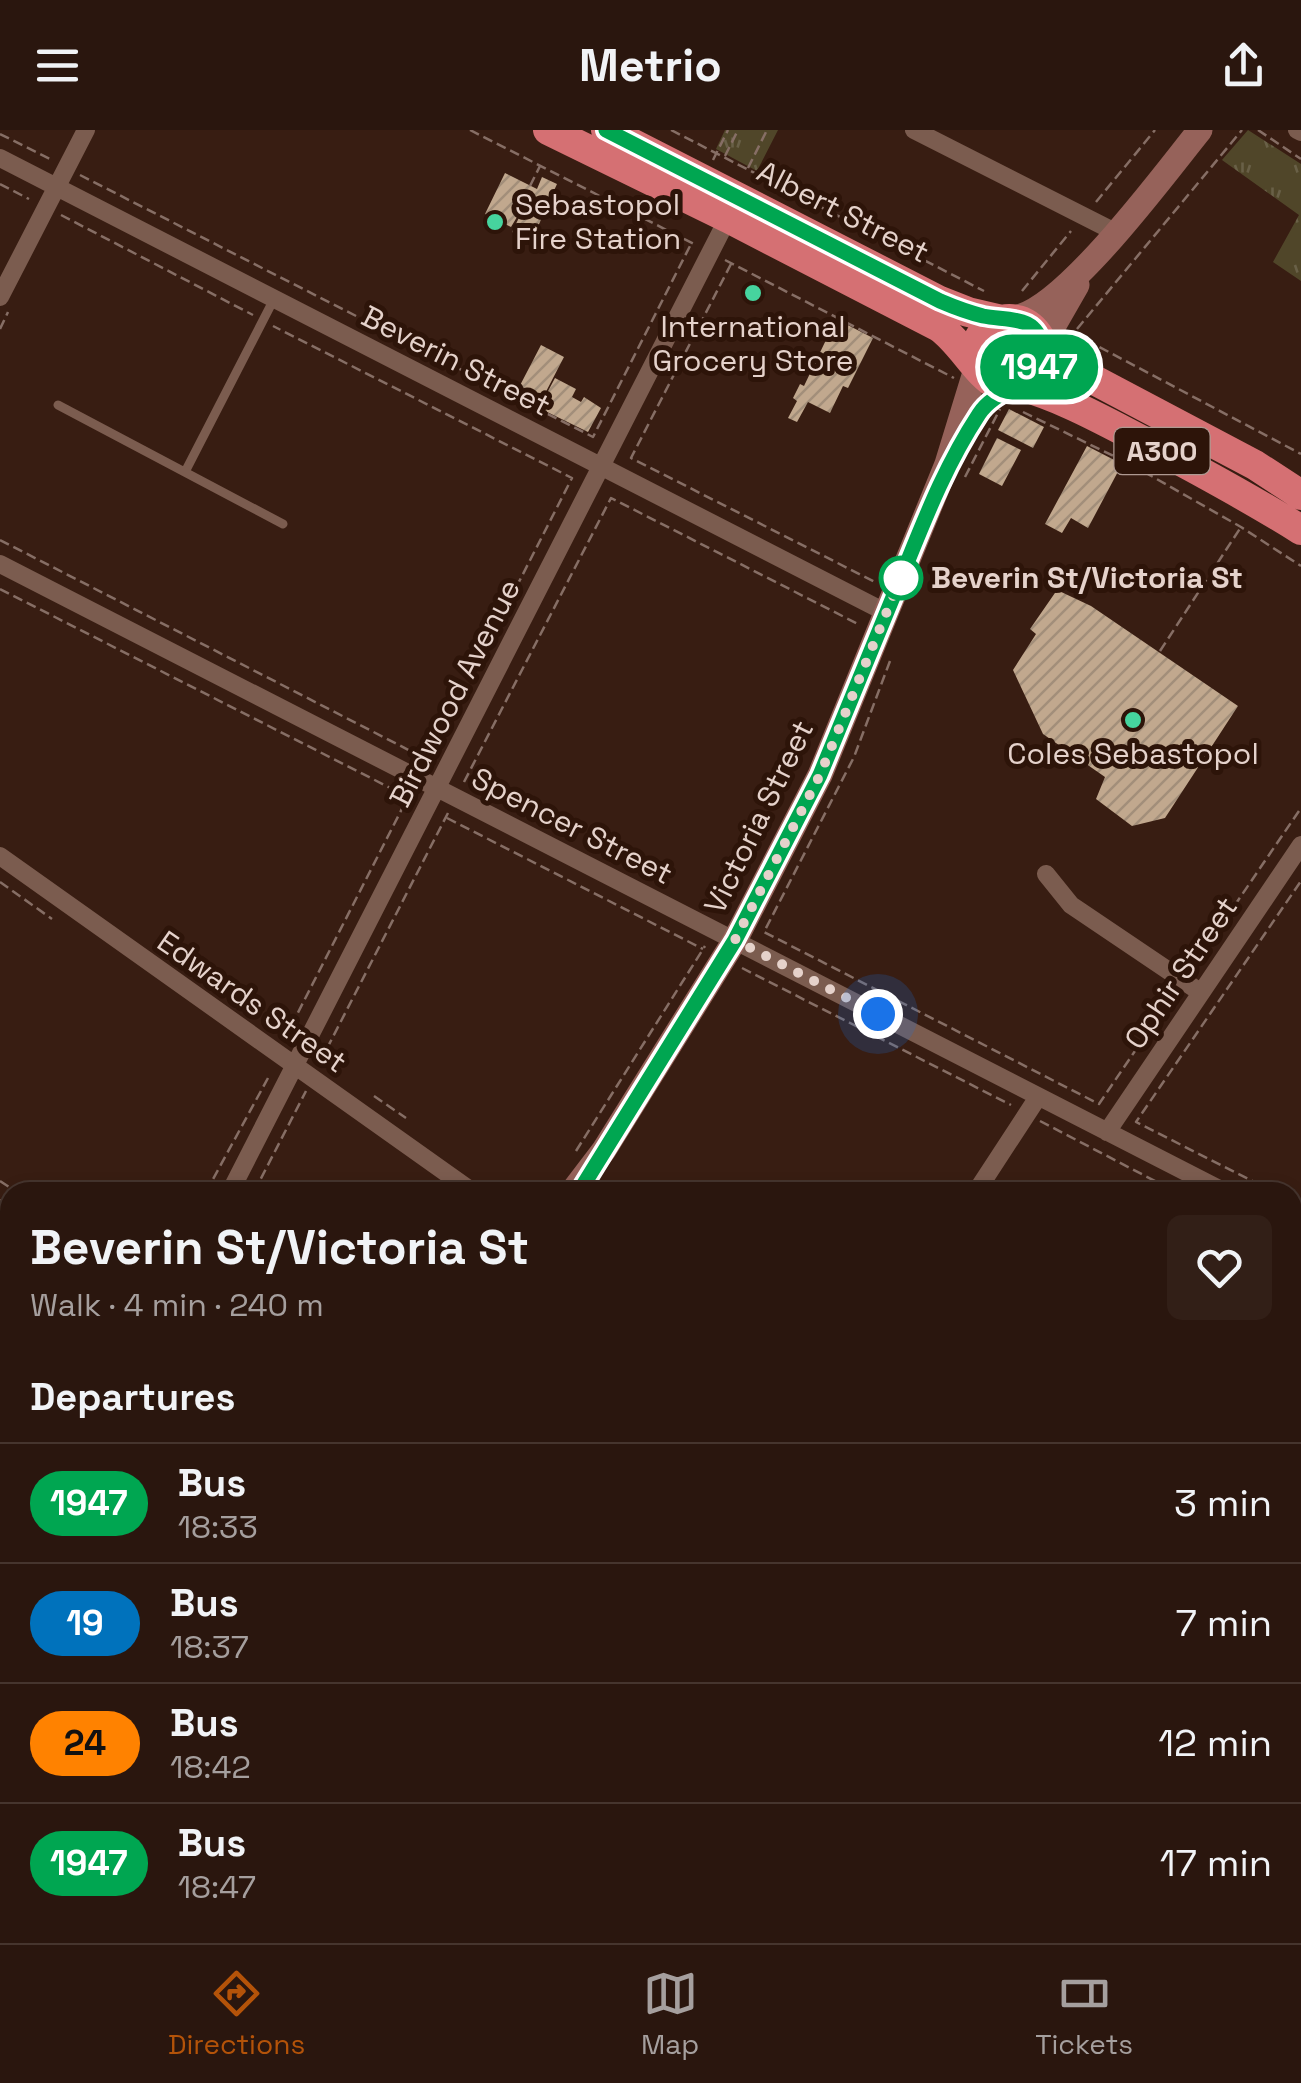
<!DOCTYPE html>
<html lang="en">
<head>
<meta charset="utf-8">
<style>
	body { margin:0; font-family:"Space Grotesk",sans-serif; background:#321f17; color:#f1f3f6; height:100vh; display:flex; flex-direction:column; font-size:38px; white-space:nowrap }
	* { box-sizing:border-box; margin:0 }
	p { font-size:32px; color:#a59f9e }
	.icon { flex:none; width:55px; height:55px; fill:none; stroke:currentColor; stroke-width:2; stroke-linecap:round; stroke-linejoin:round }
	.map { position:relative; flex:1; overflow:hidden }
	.drawer { position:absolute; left:0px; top:1052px; width:1302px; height:762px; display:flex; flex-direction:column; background:#2a160e; border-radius:30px 30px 0 0; box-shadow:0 5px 15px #0003,0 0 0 2px #46352e }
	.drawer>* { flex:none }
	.badge { padding:0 20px; border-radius:32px; font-size:35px; line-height:65px }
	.you { position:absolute; width:50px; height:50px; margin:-25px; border:8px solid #fff; border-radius:50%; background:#1a73e8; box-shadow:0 0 0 15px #1a73e833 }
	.map>.badge { position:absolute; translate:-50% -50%; box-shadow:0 0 0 5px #fff }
	h2 { padding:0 30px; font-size:38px; line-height:90px }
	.round { display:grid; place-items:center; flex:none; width:105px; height:105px; border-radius:15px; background:#321f17 }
	.summary { display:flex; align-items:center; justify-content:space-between; height:170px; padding:0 30px }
	h1 { font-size:48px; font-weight:700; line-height:75px }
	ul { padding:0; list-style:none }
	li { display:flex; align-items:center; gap:30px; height:120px; padding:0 30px; border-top:2px solid #46352e }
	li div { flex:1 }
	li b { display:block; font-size:38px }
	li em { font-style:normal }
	li .badge { min-width:110px; font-weight:700; text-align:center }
	header { display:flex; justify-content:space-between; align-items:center; height:130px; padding:0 30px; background:#2a160e; font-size:45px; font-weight:700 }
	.tabs { display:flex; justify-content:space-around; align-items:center; height:140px; border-top:2px solid #46352e; background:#2a160e; font-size:28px; color:#a59f9e }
	.tabs a { display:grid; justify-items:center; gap:5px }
	.tabs .on { color:#b45309 }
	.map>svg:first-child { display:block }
	.grass { fill:url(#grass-tufts) }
	.building { fill:url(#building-hatch) }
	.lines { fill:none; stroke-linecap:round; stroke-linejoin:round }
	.path { stroke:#866e65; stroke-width:2.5; stroke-dasharray:10 5; stroke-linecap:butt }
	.lane { stroke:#7b5c4f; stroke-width:9 }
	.street { stroke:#7b5c4f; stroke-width:18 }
	.secondary { stroke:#96625a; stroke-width:25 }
	.highway { stroke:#d57073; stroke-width:30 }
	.line-casing { stroke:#fff; stroke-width:22 }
	.line { stroke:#00a651; stroke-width:15 }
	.walk { stroke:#e5d2cb; stroke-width:10; stroke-dasharray:0 18 }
	.poi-dot { fill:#46d49e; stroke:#2d1409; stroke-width:4 }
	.stop-dot { fill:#fff; stroke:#00a651; stroke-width:5 }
	.labels { text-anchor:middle; stroke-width:10; stroke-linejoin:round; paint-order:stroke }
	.shield { fill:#2d1409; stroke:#ae9991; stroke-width:2.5 }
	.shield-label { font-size:28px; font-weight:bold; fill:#e5d2cb }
	.poi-label { font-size:30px; fill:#e5d2cb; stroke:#2d1409 }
	.street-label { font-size:30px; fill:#e5d2cb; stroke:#2d1409 }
	.stop-label { font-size:30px; font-weight:bold; fill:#e5d2cb; stroke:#2d1409; text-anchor:start }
</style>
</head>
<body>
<header><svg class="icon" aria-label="menu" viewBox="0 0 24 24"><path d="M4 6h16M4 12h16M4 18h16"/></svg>Metrio<svg class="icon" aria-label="share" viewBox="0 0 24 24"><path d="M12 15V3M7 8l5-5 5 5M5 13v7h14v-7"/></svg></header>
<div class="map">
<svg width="1301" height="1813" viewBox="0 0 1301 1813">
	<defs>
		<pattern id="grass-tufts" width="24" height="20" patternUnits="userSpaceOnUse" patternTransform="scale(2.5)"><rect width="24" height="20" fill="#504629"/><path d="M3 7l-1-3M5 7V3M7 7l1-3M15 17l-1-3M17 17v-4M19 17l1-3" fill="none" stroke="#696047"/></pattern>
		<pattern id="building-hatch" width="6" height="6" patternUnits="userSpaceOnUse" patternTransform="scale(2.5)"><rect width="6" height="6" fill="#c1a88e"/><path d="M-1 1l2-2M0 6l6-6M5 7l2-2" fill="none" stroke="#a28e7a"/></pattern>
	</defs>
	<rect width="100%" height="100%" fill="#381d12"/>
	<!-- grass -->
	<path class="grass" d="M725,0H778L757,41L716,19Z
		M1248,0L1301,34V151L1273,132L1299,85L1222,30Z"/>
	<!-- building -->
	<path class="building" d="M505,43L537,59L542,47L557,54L531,112L512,102L529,67L511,97L485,84Z
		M836,189L873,208L848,258L843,256L830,283L808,272L797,292L788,288L797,271L793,268L800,254L804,256Z
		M541,215L564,227L538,277L515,265Z
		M555,248L576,259L572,267L581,272L584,267L601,278L588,302L539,278Z
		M1009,279L1044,297L1033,318L998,300Z
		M997,308L1021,320L1002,356L979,344Z
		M1087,316L1122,334L1088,398L1071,388L1062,403L1045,394Z
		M1057,460L1091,476L1238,576L1165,688L1132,696L1096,669L1105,647L1043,604L1013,540L1036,504L1030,499Z"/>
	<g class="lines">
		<!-- path -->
		<path class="path" d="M470,0L696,115
			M671,0L984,161
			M1258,0L1301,29
			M0,4L52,30
			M725,26L738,0
			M713,30L728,0
			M748,38L767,0
			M80,45L593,307L691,114
			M0,54L29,69
			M530,56L540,36
			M1096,72L1155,0
			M61,85L253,185
			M725,130L954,248
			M731,134L631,328L875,452
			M1022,161L1071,101
			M0,199L8,182
			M1077,199L1242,0
			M1073,203L1301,324
			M1023,282L1132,335L1241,397L1301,436
			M965,347L1000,279
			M0,410L428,630L572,348L273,196
			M0,459L408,667L285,908
			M1160,521L1241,397
			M890,531L854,627L764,802L1099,974L1173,865
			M464,652L611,368L858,494
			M447,688L703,819
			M0,752L52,789
			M742,838L1011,975
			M1192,838L1301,678
			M320,932L449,681
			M374,966L406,988
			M1040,991L1176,1062
			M576,1021L705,816
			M0,1051L17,1062
			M206,1062L268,948
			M254,1062L306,961
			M601,1062L607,1052
			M1274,1062L1136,992L1301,751
			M1292,1072L1301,1076
			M0,1104L10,1111
			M1292,1121L1301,1126
			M1292,1146L1301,1133
			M1292,1205L1301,1192
			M0,1363L10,1368
			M0,1413L10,1418
			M0,1464L10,1444
			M0,1559L10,1539
			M1292,1622L1301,1626
			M1059,1805L1067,1813
			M1108,1805L1116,1813
			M392,1806L404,1813
			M1127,1813L1134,1805"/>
		<!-- lane -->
		<path class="lane" d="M58,275L283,394
			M185,342L274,169"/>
		<!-- street -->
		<path class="street" d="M914,0L1115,102
			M1297,0L1301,2
			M0,28L887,483
			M0,167L86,0
			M0,434L1225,1062
			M0,726L473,1062
			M1046,744L1071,775L1200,862
			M1107,1002L1301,715
			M230,1062L728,88
			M976,1062L1038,967
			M0,1078L10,1085
			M1292,1097L1301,1101
			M1292,1176L1301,1163
			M0,1390L10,1395
			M0,1514L10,1494
			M1292,1596L1301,1600
			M362,1805L375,1813
			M1084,1805L1092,1813
			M1151,1813L1157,1805"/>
		<!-- secondary -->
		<path class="secondary" d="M1014,188C1065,180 1165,43 1200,0
			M1042,216L1077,155
			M572,1062L604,1020L735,810L820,645L947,334L977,236
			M102,1813L107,1805"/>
		<!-- highway -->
		<path class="highway" d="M548,0L728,88L939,197C960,211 978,246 996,254C1026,266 1048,235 1040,208C1017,170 966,194 977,236
			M606,0L940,171L968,182L998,189
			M1042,216L1066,235L1255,335L1301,365
			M1017,255C1062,267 1104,291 1145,312C1198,340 1250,368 1301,400"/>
	</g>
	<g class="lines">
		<defs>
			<path id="line" d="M579,1062L735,810L820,645C846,581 872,518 898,455C923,394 943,339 979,284C998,254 1048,255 1042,218C1038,184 1007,191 983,186C967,182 954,177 940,171L606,0"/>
		</defs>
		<!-- line casing -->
		<use href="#line" class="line-casing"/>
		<!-- line -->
		<use href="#line" class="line"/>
		<!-- walk -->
		<path class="walk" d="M878,884L735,810L820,645L903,442L901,448"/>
	</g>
	<!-- markers -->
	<g class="poi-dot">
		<circle cx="495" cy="92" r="10"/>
		<circle cx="753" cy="163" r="10"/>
		<circle cx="1133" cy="590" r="10"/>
	</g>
	<circle class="stop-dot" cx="901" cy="448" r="20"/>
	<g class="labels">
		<!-- shield labels -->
		<rect class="shield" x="1114.5" y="298" width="95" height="46" rx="8"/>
		<g class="shield-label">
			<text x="1162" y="331">A300</text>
		</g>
		<!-- poi labels -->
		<g class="poi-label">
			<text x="515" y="85" text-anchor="start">Sebastopol<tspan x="515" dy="34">Fire Station</tspan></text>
			<text x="753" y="207">International<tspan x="753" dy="34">Grocery Store</tspan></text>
			<text x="1133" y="634">Coles Sebastopol</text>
		</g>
		<!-- street labels -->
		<g class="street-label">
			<text transform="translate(843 82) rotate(27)" y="10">Albert Street</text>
			<text transform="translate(456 231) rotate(27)" y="10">Beverin Street</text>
			<text transform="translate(455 563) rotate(-63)" y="10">Birdwood Avenue</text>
			<text transform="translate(759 687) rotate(-64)" y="10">Victoria Street</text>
			<text transform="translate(572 696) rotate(27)" y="10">Spencer Street</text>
			<text transform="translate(1181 843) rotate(-56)" y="10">Ophir Street</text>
			<text transform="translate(252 872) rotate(35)" y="10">Edwards Street</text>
		</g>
		<!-- stop labels -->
		<g class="stop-label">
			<text x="931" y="458">Beverin St/Victoria St</text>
		</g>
	</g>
</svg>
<div class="you" style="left:878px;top:884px"></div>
<b class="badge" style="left:1039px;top:237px;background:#00a651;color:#fff">1947</b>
<section class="drawer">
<div class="summary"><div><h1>Beverin St/Victoria St</h1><p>Walk · 4 min · 240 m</p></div><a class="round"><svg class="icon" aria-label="heart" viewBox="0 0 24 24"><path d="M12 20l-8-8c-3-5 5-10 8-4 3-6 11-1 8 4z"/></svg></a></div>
<h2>Departures</h2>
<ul>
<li><span class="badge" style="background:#00a651;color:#fff">1947</span><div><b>Bus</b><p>18:33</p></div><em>3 min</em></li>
<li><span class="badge" style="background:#0072bc;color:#fff">19</span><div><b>Bus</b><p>18:37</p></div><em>7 min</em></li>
<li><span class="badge" style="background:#ff8200;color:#111">24</span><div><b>Bus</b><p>18:42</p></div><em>12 min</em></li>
<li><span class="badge" style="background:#00a651;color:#fff">1947</span><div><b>Bus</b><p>18:47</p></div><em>17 min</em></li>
</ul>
</section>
</div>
<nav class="tabs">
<a class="on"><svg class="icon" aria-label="directions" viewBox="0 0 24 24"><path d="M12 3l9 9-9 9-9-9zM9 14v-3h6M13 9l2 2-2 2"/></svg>Directions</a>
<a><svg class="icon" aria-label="map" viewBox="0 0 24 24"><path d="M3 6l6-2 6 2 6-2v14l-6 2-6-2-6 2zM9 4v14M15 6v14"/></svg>Map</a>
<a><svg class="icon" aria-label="tickets" viewBox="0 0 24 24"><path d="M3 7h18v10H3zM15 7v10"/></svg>Tickets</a>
</nav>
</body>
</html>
